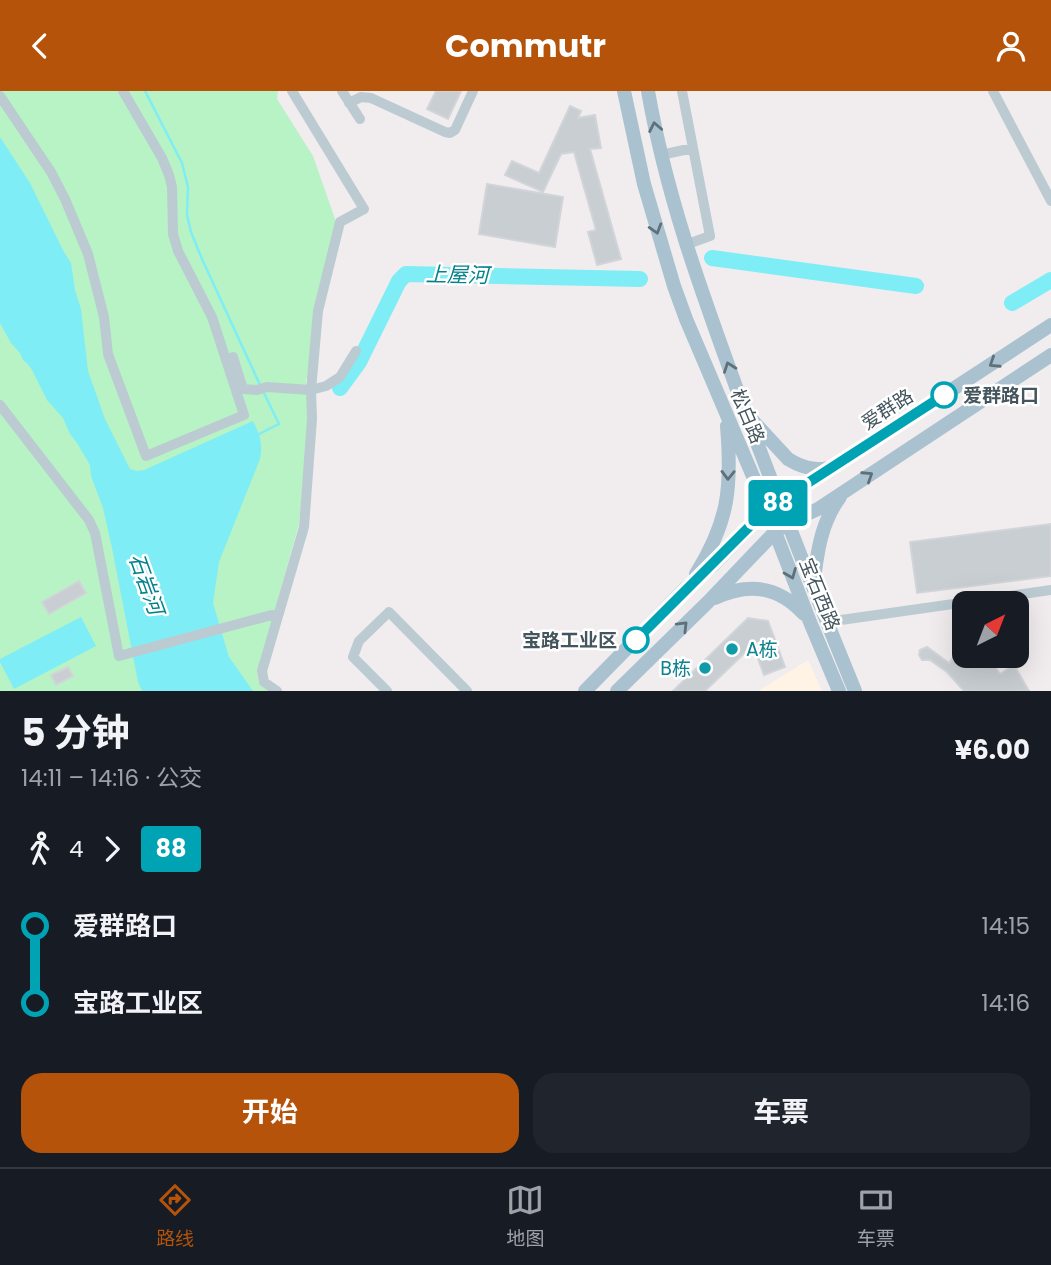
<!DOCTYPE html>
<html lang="zh">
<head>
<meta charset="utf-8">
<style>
	body { margin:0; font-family:Poppins,"Noto Sans SC",sans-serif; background:#20242c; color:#f1f3f6; height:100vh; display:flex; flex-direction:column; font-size:26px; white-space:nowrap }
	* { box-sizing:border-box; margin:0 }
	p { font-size:23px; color:#9ea1a6 }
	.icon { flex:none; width:38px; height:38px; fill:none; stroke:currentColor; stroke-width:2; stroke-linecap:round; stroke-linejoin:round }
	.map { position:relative; height:600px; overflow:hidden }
	.drawer { display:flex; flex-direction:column; background:#171b24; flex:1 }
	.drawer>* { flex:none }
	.badge { padding:0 14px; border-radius:5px; font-size:24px; line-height:46px }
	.needle { width:46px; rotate:42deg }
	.controls { position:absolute; left:952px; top:500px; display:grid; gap:14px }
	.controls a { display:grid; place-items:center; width:77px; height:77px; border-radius:14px; background:#171b24; box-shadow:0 7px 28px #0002; font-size:35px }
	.map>.badge { position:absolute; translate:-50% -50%; box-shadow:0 0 0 4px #fff }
	.legs { display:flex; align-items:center; gap:10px; height:77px; padding:0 21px; font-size:23px }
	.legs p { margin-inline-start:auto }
	.head { display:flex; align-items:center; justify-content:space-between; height:119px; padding:0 21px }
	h1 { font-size:38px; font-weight:700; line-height:52px }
	.cta { display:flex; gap:14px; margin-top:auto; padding:14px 21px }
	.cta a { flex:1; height:80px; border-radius:21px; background:#b45309; color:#fff; font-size:28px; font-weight:700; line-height:80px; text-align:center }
	.cta a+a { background:#20242c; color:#f1f3f6 }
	ul { padding:0 21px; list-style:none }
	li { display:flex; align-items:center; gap:24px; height:77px; font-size:26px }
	li i { display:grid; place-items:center; width:10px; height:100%; margin:0 9px; background:currentColor }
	li i::after { content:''; width:18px; height:18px; margin:-9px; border:5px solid; border-radius:50%; background:#171b24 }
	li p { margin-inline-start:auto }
	li:first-child i { background:linear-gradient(#0000 50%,currentColor 0) }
	li:last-child i { background:linear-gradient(currentColor 50%,#0000 0) }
	header { display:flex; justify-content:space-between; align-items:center; height:91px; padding:0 21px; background:#b45309; color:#fff; font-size:32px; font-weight:700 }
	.tabs { display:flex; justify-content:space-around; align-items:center; height:98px; border-top:2px solid #363941; background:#171b24; font-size:19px; color:#9ea1a6 }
	.tabs a { display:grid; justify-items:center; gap:4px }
	.tabs .active { color:#b45309 }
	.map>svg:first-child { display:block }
	.commercial { fill:#fef3e4 }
	.green { fill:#b7f3c5 }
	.water { fill:#7fedf5 }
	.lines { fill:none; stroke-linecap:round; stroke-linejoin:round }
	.stream { stroke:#7fedf5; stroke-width:2.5 }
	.river { stroke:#7fedf5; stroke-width:16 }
	.building { fill:#c9ced3; stroke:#d1d5da; stroke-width:2 }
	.minor { stroke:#bccbd2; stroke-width:10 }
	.major { stroke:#aac2d0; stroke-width:14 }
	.oneway { stroke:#5e707a }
	.line-1-casing { stroke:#fff; stroke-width:16 }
	.line-1 { stroke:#00a3b4; stroke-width:10 }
	.stop-1-dot { fill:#fff; stroke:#00a3b4; stroke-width:3.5 }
	.culture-dot { fill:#0f9aa8; stroke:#fff; stroke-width:2.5 }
	.labels { text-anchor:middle; stroke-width:5; stroke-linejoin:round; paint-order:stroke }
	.stop-label { font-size:19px; font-weight:bold; fill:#44555d; stroke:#fff; text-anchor:start }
	.street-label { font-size:19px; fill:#44555d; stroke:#fff }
	.culture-label { font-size:19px; fill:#0d838f; stroke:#fff; text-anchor:start }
	.water-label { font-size:21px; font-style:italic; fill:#04828b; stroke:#fff }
</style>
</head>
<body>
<header><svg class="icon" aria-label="back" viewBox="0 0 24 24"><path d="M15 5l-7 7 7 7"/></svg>Commutr<svg class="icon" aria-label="person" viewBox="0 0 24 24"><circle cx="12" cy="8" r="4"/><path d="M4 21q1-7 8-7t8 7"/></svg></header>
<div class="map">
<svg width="1051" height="600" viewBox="0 0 1051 600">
	<rect width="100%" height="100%" fill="#f1edee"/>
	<!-- commercial -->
	<path class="commercial" d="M808,569L822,600H758Z"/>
	<!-- green -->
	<path class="green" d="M0,0H278L277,8L313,65L340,142L306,290L308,331L299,433L257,582L259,592L268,600H0Z"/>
	<!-- water -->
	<path class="water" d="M0,46L30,92L64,161L71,172L75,199L81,218L88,280L105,328L130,378L137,380L144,379L253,330C260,344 263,353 260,368L219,471L213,512L229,566L253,600H142L138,591L112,457L103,417L91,385L90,374L77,352L70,343L63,327L47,309L32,279L27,272L23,269L20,262L11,252L0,232Z
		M81,526L96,555L14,598L0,571V568Z"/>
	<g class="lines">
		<!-- stream -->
		<path class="stream" d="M145,0L182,72L188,96L187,124L191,141L202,168L260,294
			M259,343L279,333L263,300"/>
		<!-- river -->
		<path class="river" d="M712,167L916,195
			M1012,212L1051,189
			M340,297L359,271L399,190L406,183L640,188"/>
	</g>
	<!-- building -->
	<path class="building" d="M436,0H461L448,28L427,18Z
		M570,15L581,20L578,27L595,24L601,57L590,58L621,168L597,174L588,141L596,139L574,61L561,63L543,101L505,84L512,70L539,82Z
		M487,93L563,106L555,156L479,143Z
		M1051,433V485L917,502L910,451Z
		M79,490L86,502L49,523L42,511Z
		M748,527L768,530L785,576L764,584L753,554L705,600H673Z
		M964,552V565H987L1000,583L1014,574L1029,600H964L947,581L930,569H922L919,564L920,559L927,556L949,572Z
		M68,576L73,585L56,594L51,584Z"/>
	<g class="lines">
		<!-- minor -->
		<path class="minor" d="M342,0L360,28
			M682,0L710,145L685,154
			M993,0L1051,110
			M0,5L51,81L65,108L88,163L104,226L108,263L146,365L244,324L212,226L178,160L173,143L172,96L169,84L162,67L123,0
			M349,12L361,6L371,7L445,41L450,42L455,39L473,0
			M661,64L693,57
			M226,269L233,266L243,298L257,299L267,296L311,299L326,295L340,286L356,260
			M0,314L89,429L95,442L119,565L279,522
			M827,531L1051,499
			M277,600L264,591L262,580L304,436L312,328L311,299L318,220L340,131L364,118L292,0
			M387,600L353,566L359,550L389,521L467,600"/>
		<!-- major -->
		<path class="major" d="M624,0L644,93L674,195L686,228L758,397L810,531L839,600
			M648,0C667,108 702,202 739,304C776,403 815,502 855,600
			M752,329L788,368C801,376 813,380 828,377
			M696,483C729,430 732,396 727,335
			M813,496C817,464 820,433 840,406
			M715,507C749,491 778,495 804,523
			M585,600L686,497L712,475L766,420L1051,234
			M617,600L708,511L774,442L788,432L818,418L1051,264"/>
	</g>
	<!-- one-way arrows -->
	<defs><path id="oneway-chevron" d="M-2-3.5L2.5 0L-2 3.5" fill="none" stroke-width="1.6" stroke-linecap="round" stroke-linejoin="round" transform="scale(1.75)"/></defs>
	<g class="oneway">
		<use href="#oneway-chevron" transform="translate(655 36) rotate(-101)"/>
		<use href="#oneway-chevron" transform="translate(656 138) rotate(73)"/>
		<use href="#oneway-chevron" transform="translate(994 272) rotate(147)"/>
		<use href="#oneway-chevron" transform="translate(729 276) rotate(-110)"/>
		<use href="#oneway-chevron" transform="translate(728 384) rotate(91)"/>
		<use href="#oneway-chevron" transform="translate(868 385) rotate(-33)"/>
		<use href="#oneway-chevron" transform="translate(791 483) rotate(68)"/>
		<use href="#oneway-chevron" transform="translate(683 535) rotate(-45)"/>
	</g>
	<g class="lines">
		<defs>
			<path id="line-1" d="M636,549L766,419L944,304"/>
		</defs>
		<!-- line-1 casing -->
		<use href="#line-1" class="line-1-casing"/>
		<!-- line-1 -->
		<use href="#line-1" class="line-1"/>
	</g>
	<!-- markers -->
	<g class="stop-1-dot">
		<circle cx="944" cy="304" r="12"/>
		<circle cx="636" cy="549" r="12"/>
	</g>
	<g class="culture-dot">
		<circle cx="732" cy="558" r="7"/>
		<circle cx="705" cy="577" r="7"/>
	</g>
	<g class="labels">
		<!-- stop labels -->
		<g class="stop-label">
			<text x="963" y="311">爱群路口</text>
			<text x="617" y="556" text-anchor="end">宝路工业区</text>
		</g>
		<!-- street labels -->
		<g class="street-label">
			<text transform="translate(887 318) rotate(-33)" y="7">爱群路</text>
			<text transform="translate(748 325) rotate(67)" y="7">松白路</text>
			<text transform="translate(820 503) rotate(68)" y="7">宝石西路</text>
		</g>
		<!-- culture labels -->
		<g class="culture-label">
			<text x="746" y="565">A栋</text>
			<text x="691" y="584" text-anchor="end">B栋</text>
		</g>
		<!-- water labels -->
		<g class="water-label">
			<text transform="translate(457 184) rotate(1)" y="7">上屋河</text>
			<text transform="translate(146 493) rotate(70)" y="7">石岩河</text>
		</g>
	</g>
</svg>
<div class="controls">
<a><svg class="needle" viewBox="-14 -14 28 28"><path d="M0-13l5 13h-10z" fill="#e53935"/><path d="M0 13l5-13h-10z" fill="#9ea1a6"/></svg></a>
</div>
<b class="badge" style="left:778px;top:412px;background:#00a3b4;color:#fff">88</b>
</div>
<section class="drawer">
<div class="head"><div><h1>5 分钟</h1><p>14:11 – 14:16 · 公交</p></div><b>¥6.00</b></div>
<div class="legs"><svg class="icon" aria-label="walk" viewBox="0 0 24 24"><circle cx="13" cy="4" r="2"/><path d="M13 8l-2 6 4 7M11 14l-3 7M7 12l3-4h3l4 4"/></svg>4<svg class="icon" aria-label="forward" viewBox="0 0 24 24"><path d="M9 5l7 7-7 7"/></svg><b class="badge" style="background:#00a3b4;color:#fff">88</b></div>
<ul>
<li><i style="color:#00a3b4"></i><b>爱群路口</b><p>14:15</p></li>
<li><i style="color:#00a3b4"></i><b>宝路工业区</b><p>14:16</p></li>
</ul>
<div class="cta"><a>开始</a><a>车票</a></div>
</section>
<nav class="tabs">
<a class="active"><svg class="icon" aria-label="directions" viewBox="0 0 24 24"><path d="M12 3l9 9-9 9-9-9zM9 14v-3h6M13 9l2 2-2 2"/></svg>路线</a>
<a><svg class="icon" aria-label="map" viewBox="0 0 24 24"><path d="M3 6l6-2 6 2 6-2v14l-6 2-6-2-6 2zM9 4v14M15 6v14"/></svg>地图</a>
<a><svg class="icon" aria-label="tickets" viewBox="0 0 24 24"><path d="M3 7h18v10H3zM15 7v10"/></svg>车票</a>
</nav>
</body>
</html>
